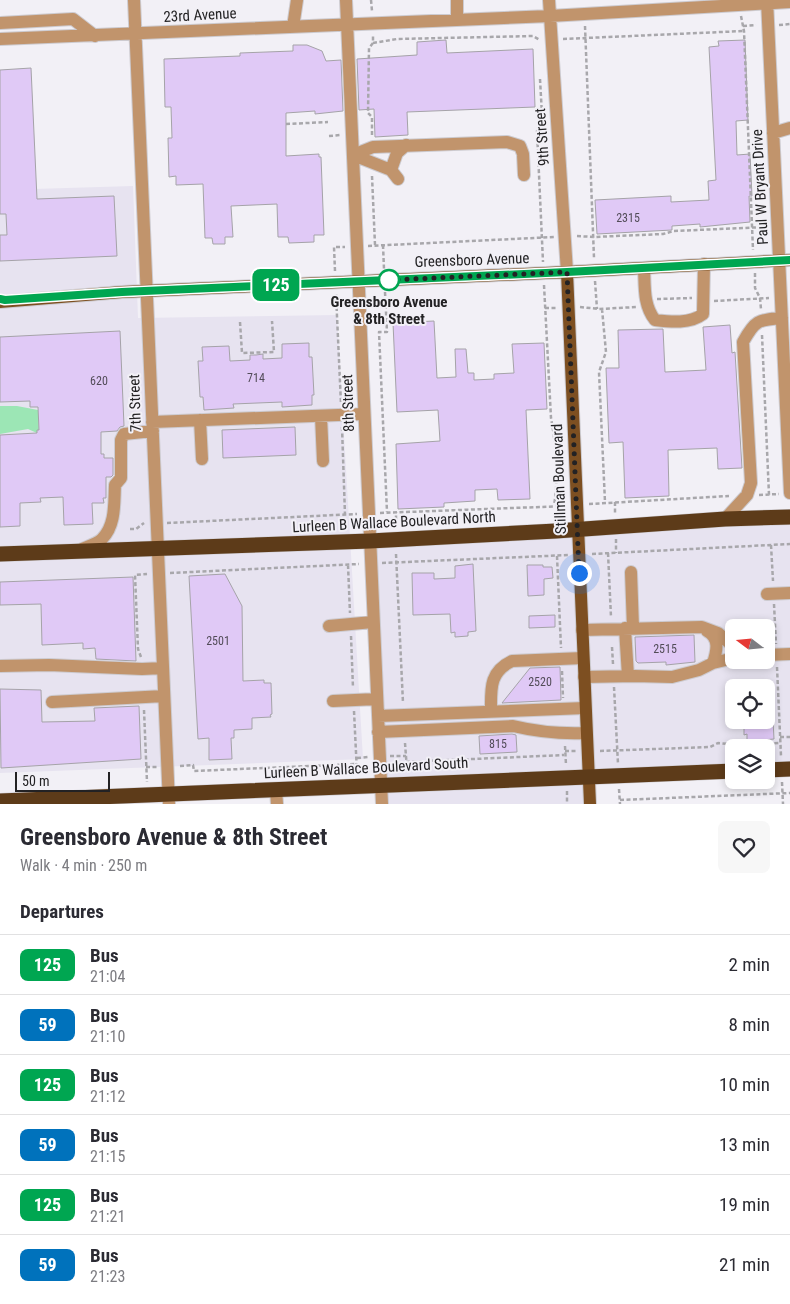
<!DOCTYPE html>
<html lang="en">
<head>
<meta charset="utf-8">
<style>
	body { margin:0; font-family:"Roboto Condensed",sans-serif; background:#f7f7f7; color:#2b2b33; height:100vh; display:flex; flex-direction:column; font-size:19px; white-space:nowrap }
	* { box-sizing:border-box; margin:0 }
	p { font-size:16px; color:#7c7c81 }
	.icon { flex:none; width:28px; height:28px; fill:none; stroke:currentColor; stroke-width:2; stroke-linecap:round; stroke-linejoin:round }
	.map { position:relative; height:804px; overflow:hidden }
	.panel { display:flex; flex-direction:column; background:#fff; flex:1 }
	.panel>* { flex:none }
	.badge { padding:0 10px; border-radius:8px; font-size:18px; line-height:32px }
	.needle { width:32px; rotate:286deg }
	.buttons { position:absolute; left:725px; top:619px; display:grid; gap:10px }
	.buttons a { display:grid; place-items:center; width:50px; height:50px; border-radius:8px; background:#fff; box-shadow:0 2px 8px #0003; font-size:25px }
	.scale { position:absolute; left:15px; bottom:12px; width:95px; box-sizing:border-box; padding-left:5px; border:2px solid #232224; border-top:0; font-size:14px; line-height:18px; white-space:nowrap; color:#232224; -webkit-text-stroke:4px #f2f0f6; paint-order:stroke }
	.you { position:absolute; width:25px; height:25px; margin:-12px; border:4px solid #fff; border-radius:50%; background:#1a73e8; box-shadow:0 0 0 8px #1a73e833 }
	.map>.badge { position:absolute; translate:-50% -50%; box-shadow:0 0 0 2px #fff }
	h2 { padding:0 20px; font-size:19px; line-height:45px }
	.round { display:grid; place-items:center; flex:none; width:52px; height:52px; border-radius:8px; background:#f7f7f7 }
	.headline { display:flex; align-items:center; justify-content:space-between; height:85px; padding:0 20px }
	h1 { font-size:24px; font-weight:700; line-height:38px }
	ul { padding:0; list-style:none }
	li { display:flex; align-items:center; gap:15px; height:60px; padding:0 20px; border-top:1px solid #e1e1e2 }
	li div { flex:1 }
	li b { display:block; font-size:19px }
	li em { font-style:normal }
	li .badge { min-width:55px; font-weight:700; text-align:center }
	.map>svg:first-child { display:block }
	.built { fill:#e7e3f0; fill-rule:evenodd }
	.green { fill:#9ce6b5 }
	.building { fill:#e0c9f6; stroke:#a5a3a8 }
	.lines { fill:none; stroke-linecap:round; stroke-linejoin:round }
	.minor-casing { stroke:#cdcbd0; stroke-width:14 }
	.major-casing { stroke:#cdcbd0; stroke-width:14 }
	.highway-casing { stroke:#cdcbd0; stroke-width:16 }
	.path { stroke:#a8a7ab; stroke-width:2.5; stroke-dasharray:4 2.5; stroke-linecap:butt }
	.minor { stroke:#c1946c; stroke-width:12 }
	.major { stroke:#7d4f21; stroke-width:12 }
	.highway { stroke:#5d3b19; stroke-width:15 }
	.line-casing { stroke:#fff; stroke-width:11 }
	.line { stroke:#00a651; stroke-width:8 }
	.walk { stroke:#232224; stroke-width:5; stroke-dasharray:0 9 }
	.stop-dot { fill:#fff; stroke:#00a651; stroke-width:2.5 }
	.labels { text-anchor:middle; stroke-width:4; stroke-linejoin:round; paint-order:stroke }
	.number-label { font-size:12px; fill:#524c58 }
	.street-label { font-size:15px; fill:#232224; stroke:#f2f0f6 }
	.stop-label { font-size:15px; font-weight:bold; fill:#232224; stroke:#f2f0f6 }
</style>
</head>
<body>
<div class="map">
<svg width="790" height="804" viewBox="0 0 790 804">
	<rect width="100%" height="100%" fill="#f2f0f6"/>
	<!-- built -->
	<path class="built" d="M133,186L138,318L337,315L363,759L0,773V190Z
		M790,521V768L766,769V748H734V770L589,776L590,804H382L370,541ZM734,628H766V660H734ZM734,688H766V720H734Z"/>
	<!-- green -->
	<path class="green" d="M0,406H17L38,410L39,430H37V433L28,429L0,434Z"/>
	<!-- building -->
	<path class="building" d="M446,40L447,53L533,49L535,107L407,112L408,135L375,137L374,109L359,110L357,59L417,55V42Z
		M745,40L748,120L736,121L737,155L750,154L752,196H749L750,222L700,227V224L672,226V230L597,234L595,200L671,196V202L709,200L708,181L716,180L709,47L719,46L718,41Z
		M293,45H307L322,51L326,61L341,60L343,111L315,114V111L286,113V156L319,154V157H321L324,235H314V242L289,243L288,237H278L277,204L231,206L233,237H225V244H213L212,238H205L203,184L176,185V176L169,177L168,138H172L171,107H165L164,59L240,56V53L293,51Z
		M31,68L37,199L114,196L117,256L0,261V235H7L6,214H0V70Z
		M434,321L437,378L456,377L455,349H466L468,373H474V380L494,379V374L514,373L512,344L544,343L547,409L526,410L530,499L498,500L497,489L475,490V501L444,503V507L398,509L396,444L440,441L438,410L397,412L393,323Z
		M730,325L732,353L735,352L742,468L718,469L717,448L668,450L669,496L625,498L623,442L609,443L606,368H619L618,330L663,329L665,372L706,370L703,327Z
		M120,331L124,426L120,427L117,431L101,432V454H104V458H113V475L111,477H106V498H103L104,503H92L93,524L64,525L63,497L40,498L41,502L20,503V526L0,527V435L37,433V430H39L38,407H30V401L0,402V337Z
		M309,343V357H312L314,395H312V405L282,407V402L233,404L234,408L204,410L203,397H200L198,361H203L202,347L229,346L230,361L250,360V355H256L263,354V359L282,358V344Z
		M295,427L296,455L223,458L222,430Z
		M473,564L476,631L468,632V636L455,637V632L451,633L450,614L413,615L412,573H434V579L455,578V566Z
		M527,565H543V567H552L553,578L544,579V595L528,596Z
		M225,574L242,606L243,681L264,680V683H271L272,714L270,715L271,717L252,718V729L234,730V738H231L232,759L209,760V738L198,739L189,576Z
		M133,577L136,661L96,659L95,648L83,649V643L42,645L41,604L0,605V582Z
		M555,615V627L529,628V616Z
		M694,635L695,662L666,665V662L638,663L636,661L635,637Z
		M560,667L561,700L502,703L530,668Z
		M0,689L41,690L42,722L95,721L94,708L139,706L141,759L1,768Z
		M747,720H773L774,739L763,740L760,744L756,740H747V734L744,735V722H747Z
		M512,734L516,735L517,752L480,754L479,736Z"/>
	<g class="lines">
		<defs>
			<path id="minor" d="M134,0L169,804
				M346,0L382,804
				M549,0L567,272
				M767,0L790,493
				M457,20V0
				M0,23L73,19L95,36
				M293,27L297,0
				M0,39L550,16L790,2
				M773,133L790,128
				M353,155L373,147L507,142L520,146L523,154L524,175
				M353,155L391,170L398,179
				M391,170L397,153L406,145
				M644,268C645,286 643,305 655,320C671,322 690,324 703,314L704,264
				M321,416L323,461
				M200,420L202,459
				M152,422L364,414
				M725,519L747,495L751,483L743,342C755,320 758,320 782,318
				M80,550C86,547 97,544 102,539C116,525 114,503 115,485L121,478V440L124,434L153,431
				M631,572L633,628
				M767,594L790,593
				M329,626L373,622
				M625,628L628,676
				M582,630L702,627L718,633L734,647
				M707,631C720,638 717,651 713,663
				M766,655L790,654
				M0,666L49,665L142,669L163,668
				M584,677L635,676L672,677L699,670L713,663L734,658
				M333,701L377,699
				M52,702L164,696
				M491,711C491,689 489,672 512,661L583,658
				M378,716L585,708
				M378,732L513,726C538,732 561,734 586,733
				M276,790L277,804"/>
			<path id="major" d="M567,272L590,804
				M0,302L122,292L567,272L790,260"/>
			<path id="highway" d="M0,554L370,541L556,531L725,519L790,517
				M766,770L790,769
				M0,801L734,771"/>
		</defs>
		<!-- minor casing -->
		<use href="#minor" class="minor-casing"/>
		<!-- major casing -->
		<use href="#major" class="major-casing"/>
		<!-- highway casing -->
		<use href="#highway" class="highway-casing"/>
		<!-- path -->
		<path class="path" d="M371,0L372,11
			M741,16L744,31L753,250
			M779,25L790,24
			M585,26L594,258
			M743,26L756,25
			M563,39L744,31
			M373,43L397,39L533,36L540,40
			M540,79L542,115L537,131L543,262
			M286,124L328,122
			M372,135V117L368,113L369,48L373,43V34
			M329,136L340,135
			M372,176L375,245
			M577,236L594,237L663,234L674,231L766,227
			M383,245L384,269
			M368,246L554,237
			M335,271L334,247H345
			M755,273V288L760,298L761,309
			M595,281L597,309
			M544,285L551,418C556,445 559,477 554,505
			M385,292L387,332H379L387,512
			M336,294L341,404
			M657,299L692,298
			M714,301L769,298
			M580,307L599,309L637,307
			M545,308H557
			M602,309L606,352L599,372L605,502
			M240,322L242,353L274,352L272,321
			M762,335L769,495
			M342,427L345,515
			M759,495L779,494
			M615,502V514
			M589,504L729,496
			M380,513L566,506
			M167,523L357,514
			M396,526V512
			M130,529H136L144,523
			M616,539V553
			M771,545L773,581
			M608,553L611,617
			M396,554L403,703
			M592,554L790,544
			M557,556L561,648
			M382,563L569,555
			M348,565L350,613
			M170,573L359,564
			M774,604L776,644
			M351,636L353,688
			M612,647L613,664
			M141,657L138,649L135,575L147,574
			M777,667L781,756
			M562,671L563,698
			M614,687L618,764
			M144,710L147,782
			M354,711L357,773
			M780,737H790
			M405,743L407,770
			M565,746L566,765
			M565,751H577
			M600,751L710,747L718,743L738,745L780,743
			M390,756H406
			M357,758L368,757
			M406,762L564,755
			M180,766L193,765L194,771L357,764
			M146,767H157
			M782,782L783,804
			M619,789L620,804
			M567,791V804
			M620,800L790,793"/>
		<!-- minor -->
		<use href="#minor" class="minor"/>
		<!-- major -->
		<use href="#major" class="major"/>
		<!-- highway -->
		<use href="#highway" class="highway"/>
	</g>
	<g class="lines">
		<defs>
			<path id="line" d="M0,299L5,300L122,292L567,272L790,260"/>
		</defs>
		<!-- line casing -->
		<use href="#line" class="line-casing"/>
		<!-- line -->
		<use href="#line" class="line"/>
		<!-- walk -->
		<path class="walk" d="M389,280L567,272L579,573"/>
	</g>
	<!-- markers -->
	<circle class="stop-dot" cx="389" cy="280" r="10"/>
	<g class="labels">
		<!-- number labels -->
		<g class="number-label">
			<text x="628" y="222">2315</text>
			<text x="256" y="382">714</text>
			<text x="99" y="385">620</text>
			<text x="218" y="645">2501</text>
			<text x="665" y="653">2515</text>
			<text x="540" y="686">2520</text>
			<text x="498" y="748">815</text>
		</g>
		<!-- street labels -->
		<g class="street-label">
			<text transform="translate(200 15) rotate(-3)" y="5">23rd Avenue</text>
			<text transform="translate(542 137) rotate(-94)" y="5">9th Street</text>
			<text transform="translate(760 187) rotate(-93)" y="5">Paul W Bryant Drive</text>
			<text transform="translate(472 260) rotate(-2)" y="5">Greensboro Avenue</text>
			<text transform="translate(135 403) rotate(-92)" y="5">7th Street</text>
			<text transform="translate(348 403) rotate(-92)" y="5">8th Street</text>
			<text transform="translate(559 479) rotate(-92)" y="5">Stillman Boulevard</text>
			<text transform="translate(394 522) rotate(-3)" y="5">Lurleen B Wallace Boulevard North</text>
			<text transform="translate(366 768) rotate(-3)" y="5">Lurleen B Wallace Boulevard South</text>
		</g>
		<!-- stop labels -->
		<g class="stop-label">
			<text x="389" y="307">Greensboro Avenue<tspan x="389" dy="17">&amp; 8th Street</tspan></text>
		</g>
	</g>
</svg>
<div class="buttons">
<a><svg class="needle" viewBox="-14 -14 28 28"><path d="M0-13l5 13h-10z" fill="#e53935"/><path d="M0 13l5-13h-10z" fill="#7c7c81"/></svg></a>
<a><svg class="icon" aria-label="locate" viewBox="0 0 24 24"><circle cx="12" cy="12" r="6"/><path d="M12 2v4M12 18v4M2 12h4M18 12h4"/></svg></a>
<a><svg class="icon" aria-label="layers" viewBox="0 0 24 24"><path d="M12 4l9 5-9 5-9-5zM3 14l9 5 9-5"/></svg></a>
</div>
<div class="scale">50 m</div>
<div class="you" style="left:579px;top:573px"></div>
<b class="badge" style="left:276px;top:285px;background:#00a651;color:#fff">125</b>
</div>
<section class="panel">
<div class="headline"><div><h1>Greensboro Avenue &amp; 8th Street</h1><p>Walk · 4 min · 250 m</p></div><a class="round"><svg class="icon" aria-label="heart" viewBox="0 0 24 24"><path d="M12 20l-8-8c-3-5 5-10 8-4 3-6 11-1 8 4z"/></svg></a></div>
<h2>Departures</h2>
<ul>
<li><span class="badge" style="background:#00a651;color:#fff">125</span><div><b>Bus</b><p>21:04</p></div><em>2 min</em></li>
<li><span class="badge" style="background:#0072bc;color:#fff">59</span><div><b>Bus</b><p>21:10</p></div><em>8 min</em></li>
<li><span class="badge" style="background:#00a651;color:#fff">125</span><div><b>Bus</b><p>21:12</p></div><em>10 min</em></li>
<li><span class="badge" style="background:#0072bc;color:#fff">59</span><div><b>Bus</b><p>21:15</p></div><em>13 min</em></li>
<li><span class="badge" style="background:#00a651;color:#fff">125</span><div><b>Bus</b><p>21:21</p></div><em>19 min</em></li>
<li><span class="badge" style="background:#0072bc;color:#fff">59</span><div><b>Bus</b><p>21:23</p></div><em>21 min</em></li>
</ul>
</section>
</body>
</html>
